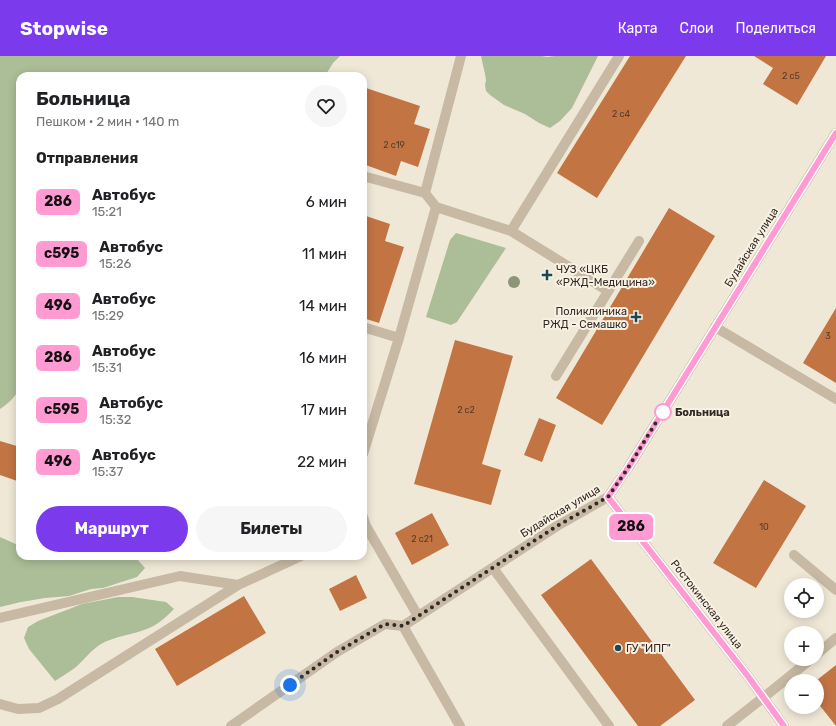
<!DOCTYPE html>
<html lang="ru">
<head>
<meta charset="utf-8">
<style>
	body { margin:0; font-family:Rubik,sans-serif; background:#f6f6f6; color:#202124; height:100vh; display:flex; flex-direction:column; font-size:15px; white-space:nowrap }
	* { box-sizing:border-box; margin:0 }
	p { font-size:13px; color:#757577 }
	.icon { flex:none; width:22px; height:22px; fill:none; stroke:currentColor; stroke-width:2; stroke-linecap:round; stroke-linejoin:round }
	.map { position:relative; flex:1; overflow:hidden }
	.drawer { position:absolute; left:16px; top:16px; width:351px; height:488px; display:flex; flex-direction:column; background:#fff; border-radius:12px; box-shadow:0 2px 10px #0003 }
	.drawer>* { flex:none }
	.badge { padding:0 8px; border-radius:6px; font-size:14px; line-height:26px }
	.buttons { position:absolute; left:784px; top:522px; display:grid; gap:8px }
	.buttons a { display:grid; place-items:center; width:40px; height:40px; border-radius:50%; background:#fff; box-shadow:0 2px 10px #0003; font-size:20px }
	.you { position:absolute; width:20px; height:20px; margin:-10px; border:3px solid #fff; border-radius:50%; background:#1a73e8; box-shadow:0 0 0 6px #1a73e833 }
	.map>.badge { position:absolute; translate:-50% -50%; box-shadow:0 0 0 2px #fff }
	h2 { padding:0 20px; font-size:15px; line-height:36px }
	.round { display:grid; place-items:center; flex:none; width:42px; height:42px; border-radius:21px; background:#f6f6f6 }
	.overview { display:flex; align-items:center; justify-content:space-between; height:68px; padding:0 20px }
	h1 { font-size:19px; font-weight:700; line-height:30px }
	.primary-button { display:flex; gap:8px; margin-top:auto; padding:8px 20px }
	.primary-button a { flex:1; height:46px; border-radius:24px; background:#7c3aed; color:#fff; font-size:16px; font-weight:700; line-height:46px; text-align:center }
	.primary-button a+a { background:#f6f6f6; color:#202124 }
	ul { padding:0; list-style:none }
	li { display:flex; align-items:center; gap:12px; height:52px; padding:0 20px }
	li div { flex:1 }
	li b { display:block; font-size:15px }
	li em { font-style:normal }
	li .badge { min-width:44px; font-weight:700; text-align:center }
	header { display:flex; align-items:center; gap:24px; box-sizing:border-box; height:56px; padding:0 20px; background:#7c3aed; color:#fff }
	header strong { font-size:19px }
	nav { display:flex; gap:22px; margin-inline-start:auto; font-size:14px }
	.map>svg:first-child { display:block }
	.green { fill:#acbe98 }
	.building { fill:#c27443 }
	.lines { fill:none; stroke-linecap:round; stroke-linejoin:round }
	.service { stroke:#c7b9a4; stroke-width:10 }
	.minor { stroke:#c7b9a4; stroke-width:10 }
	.tertiary { stroke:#c7b9a4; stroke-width:10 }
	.tree { fill:#8d9478 }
	.line-casing { stroke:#fff; stroke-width:9 }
	.line { stroke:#ff9ad2; stroke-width:6 }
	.walk { stroke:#322b25; stroke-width:4; stroke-dasharray:0 7.2 }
	.poi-dot { fill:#1d4752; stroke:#f8f1e3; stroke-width:1.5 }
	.stop-dot { fill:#fff; stroke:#ff9ad2; stroke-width:2 }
	.labels { text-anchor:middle; stroke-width:4; stroke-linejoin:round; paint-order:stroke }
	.number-label { font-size:9px; fill:#563d2c }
	.street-label { font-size:11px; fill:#322b25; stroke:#f8f1e3 }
	.poi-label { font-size:11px; fill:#322b25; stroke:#f8f1e3; text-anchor:start }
	.stop-label { font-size:11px; font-weight:bold; fill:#322b25; stroke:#f8f1e3; text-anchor:start }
</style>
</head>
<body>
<header>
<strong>Stopwise</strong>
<nav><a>Карта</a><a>Слои</a><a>Поделиться</a></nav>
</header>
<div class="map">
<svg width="836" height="670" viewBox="0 0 836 670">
	<rect width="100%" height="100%" fill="#f0e8d7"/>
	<!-- green -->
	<path class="green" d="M0,0H340L333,7L325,20H20V332C16,340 8,348 0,353Z
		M481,0H542L547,1L555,0H598L572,52L560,65L550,72L539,67L525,58L504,49L490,39L486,35L485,29L486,24L485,18Z
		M456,177L506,192L457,266L451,269L426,261L450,184Z
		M0,481L20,490V500H131L137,503L145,512L137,521L103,532L91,533L69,540L45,542L21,546L0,551Z
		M118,541H132L166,546L174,553C166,561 158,569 147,573C132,579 115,580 101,588C91,594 84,604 76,611C70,616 62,620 55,625L29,593L24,582L28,571L38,565L82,548Z"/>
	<!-- building -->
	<path class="building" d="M630,0H686L597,142L557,117Z
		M754,0H826L797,49L763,28L773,12Z
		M363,31L420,50L414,68L430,73L418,111L401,105L396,120L363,108Z
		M669,152L715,180L602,369L556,342Z
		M363,159L390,168L385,185L404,191L379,267L363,262Z
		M836,252V327L803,307Z
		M455,284L513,300L482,408L501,414L491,449L414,428Z
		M539,362L556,369L542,406L524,399Z
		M0,385L20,391V426L0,419Z
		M764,424L806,450L756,532L713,507Z
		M432,457L449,489L412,509L395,477Z
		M591,503L695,644L660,670H638L541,539Z
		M356,519L367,542L340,555L329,533Z
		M244,540L266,577L177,630L155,593Z
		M836,609V670L817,646V624Z"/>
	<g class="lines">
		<!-- service -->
		<path class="service" d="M363,120L425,137L436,151L399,282L363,398
			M425,137L461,0
			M436,151L511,175L608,235
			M511,175L619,0
			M363,271L399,282
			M715,271L836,343
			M556,320L639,185
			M363,461L366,470L418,560
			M794,499L836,534
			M493,512L609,670
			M0,562L180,520L238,529
			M817,598L836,582
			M764,641L811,603
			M0,648L18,653L39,652L58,643L238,529L301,500
			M231,670L337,596L385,568L403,570"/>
		<!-- minor -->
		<path class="minor" d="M460,670L403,570L557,470L608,441
			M727,670L764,641"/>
		<!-- tertiary -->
		<path class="tertiary" d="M784,670L747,619L608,441L628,412L836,77"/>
	</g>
	<!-- trees -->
	<circle class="tree" cx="514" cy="226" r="6"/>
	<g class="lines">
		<defs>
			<path id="line" d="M784,670L747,619L608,441L628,412L836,77"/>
		</defs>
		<!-- line casing -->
		<use href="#line" class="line-casing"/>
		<!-- line -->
		<use href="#line" class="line"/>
		<!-- walk -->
		<path class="walk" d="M290,629L337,596L385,568L403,570L557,470L608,441L628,412L663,355V356"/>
	</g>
	<!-- markers -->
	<g class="poi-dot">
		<path d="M545 213h4v4h4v4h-4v4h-4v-4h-4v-4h4z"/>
		<path d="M634 255h4v4h4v4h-4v4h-4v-4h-4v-4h4z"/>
		<circle cx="618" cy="592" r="4"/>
	</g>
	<circle class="stop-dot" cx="663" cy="356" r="8"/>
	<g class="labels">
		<!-- number labels -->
		<g class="number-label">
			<text x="791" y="23">2 с5</text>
			<text x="621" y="61">2 с4</text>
			<text x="394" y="92">2 с19</text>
			<text x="828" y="283">3</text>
			<text x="466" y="357">2 с2</text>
			<text x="764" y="474">10</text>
			<text x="422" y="486">2 с21</text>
		</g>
		<!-- street labels -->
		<g class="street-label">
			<text transform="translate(751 191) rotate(-58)" y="4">Будайская улица</text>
			<text transform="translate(560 455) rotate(-31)" y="4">Будайская улица</text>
			<text transform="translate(707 548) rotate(52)" y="4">Ростокинская улица</text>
		</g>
		<!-- poi labels -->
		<g class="poi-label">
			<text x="556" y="217">ЧУЗ «ЦКБ<tspan x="556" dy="13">«РЖД-Медицина»</tspan></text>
			<text x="627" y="259" text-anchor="end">Поликлиника<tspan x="627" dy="13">РЖД - Семашко</tspan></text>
			<text x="626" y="596">ГУ "ИПГ"</text>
		</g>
		<!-- stop labels -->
		<g class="stop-label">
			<text x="675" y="360">Больница</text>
		</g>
	</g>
</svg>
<div class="buttons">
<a><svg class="icon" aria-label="locate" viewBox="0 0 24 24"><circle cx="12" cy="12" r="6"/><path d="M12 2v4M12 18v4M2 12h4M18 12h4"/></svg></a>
<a>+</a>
<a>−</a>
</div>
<div class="you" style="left:290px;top:629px"></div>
<b class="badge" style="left:631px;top:471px;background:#ff9ad2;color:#111">286</b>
<section class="drawer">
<div class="overview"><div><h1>Больница</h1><p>Пешком · 2 мин · 140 m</p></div><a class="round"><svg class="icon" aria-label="heart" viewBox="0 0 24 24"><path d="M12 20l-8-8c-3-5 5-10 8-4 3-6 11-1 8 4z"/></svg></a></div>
<h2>Отправления</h2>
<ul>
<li><span class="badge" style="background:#ff9ad2;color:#111">286</span><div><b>Автобус</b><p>15:21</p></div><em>6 мин</em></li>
<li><span class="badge" style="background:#ff9ad2;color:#111">с595</span><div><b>Автобус</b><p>15:26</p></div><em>11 мин</em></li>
<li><span class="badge" style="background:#ff9ad2;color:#111">496</span><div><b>Автобус</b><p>15:29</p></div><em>14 мин</em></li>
<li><span class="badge" style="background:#ff9ad2;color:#111">286</span><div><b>Автобус</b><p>15:31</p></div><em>16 мин</em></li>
<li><span class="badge" style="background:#ff9ad2;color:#111">с595</span><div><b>Автобус</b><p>15:32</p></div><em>17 мин</em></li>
<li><span class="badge" style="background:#ff9ad2;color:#111">496</span><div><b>Автобус</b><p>15:37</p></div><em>22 мин</em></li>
</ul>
<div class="primary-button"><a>Маршрут</a><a>Билеты</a></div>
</section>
</div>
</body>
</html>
